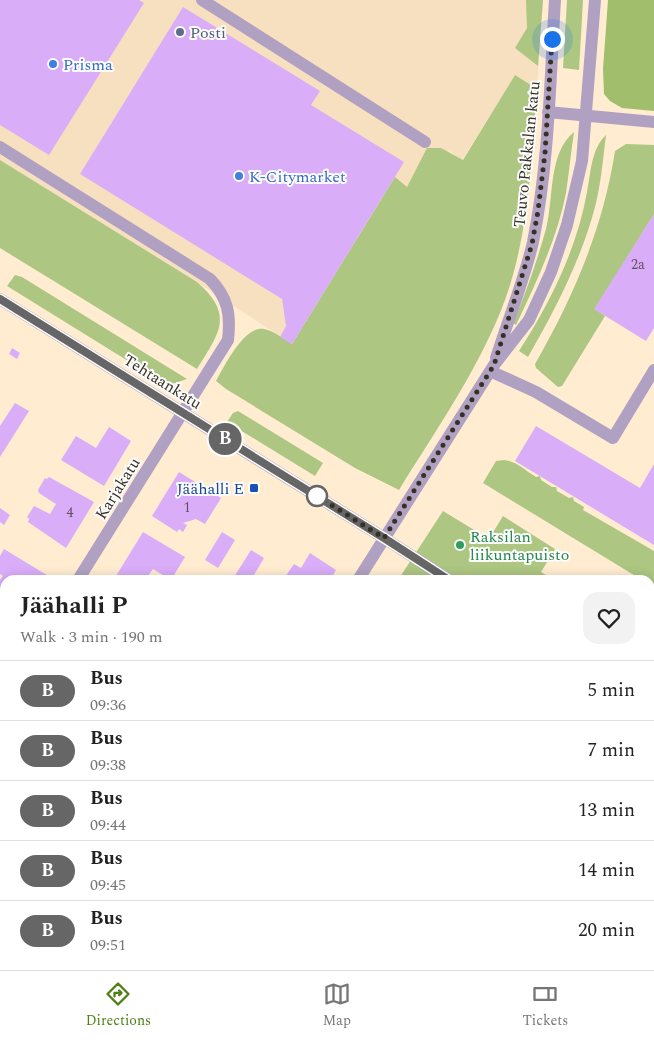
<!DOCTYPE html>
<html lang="en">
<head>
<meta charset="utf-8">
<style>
	body { margin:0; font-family:Spectral,serif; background:#f2f2f2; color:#222; height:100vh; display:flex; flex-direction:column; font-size:19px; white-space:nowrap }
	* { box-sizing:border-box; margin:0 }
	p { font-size:16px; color:#767676 }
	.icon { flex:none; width:28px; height:28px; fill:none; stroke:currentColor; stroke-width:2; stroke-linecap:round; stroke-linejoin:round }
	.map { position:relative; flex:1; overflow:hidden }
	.details { position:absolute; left:0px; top:575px; width:655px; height:395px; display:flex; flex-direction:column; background:#fff; border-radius:15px 15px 0 0; box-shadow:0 2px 12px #0003 }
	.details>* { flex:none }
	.badge { padding:0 10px; border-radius:16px; font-size:18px; line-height:32px }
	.you { position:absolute; width:25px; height:25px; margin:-12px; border:4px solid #fff; border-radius:50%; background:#1a73e8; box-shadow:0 0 0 8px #1a73e833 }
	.map>.badge { position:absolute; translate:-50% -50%; box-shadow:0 0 0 2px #fff }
	.round { display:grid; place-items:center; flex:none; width:52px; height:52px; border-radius:15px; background:#f2f2f2 }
	.headline { display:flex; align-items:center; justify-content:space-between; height:85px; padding:0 20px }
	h1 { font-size:24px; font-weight:700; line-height:38px }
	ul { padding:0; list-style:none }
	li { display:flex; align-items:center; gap:15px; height:60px; padding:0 20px; border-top:1px solid #e0e0e0 }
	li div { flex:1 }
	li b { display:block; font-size:19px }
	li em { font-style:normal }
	li .badge { min-width:55px; font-weight:700; text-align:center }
	.dock { display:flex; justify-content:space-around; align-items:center; height:70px; border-top:1px solid #e0e0e0; background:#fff; font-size:14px; color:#767676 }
	.dock a { display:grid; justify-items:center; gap:2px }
	.dock .current { color:#4e8012 }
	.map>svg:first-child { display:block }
	.built { fill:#f7e0bf }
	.green { fill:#adc681 }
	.forest { fill:#a0be6c }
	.building { fill:#daadf8 }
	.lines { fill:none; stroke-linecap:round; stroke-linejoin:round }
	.minor { stroke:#b0a1c2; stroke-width:12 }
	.line-casing { stroke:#fff; stroke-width:11 }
	.line { stroke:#666; stroke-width:8 }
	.walk { stroke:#373025; stroke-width:5; stroke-dasharray:0 9 }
	.service-dot { fill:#5c6f8a; stroke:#fcfcfc; stroke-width:2 }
	.shop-dot { fill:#3f7fe0; stroke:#fcfcfc; stroke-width:2 }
	.transit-dot { fill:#1a4fb4; stroke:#fcfcfc; stroke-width:2 }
	.stop-dot { fill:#fff; stroke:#666; stroke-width:2.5 }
	.leisure-dot { fill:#2e9e5b; stroke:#fcfcfc; stroke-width:2 }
	.labels { text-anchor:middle; stroke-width:4; stroke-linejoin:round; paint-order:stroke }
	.number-label { font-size:14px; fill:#604f5a }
	.service-label { font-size:16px; fill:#4e5e75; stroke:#fcfcfc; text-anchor:start }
	.shop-label { font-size:16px; fill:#366cbe; stroke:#fcfcfc; text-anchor:start }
	.street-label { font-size:16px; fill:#373025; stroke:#fcfcfc }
	.transit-label { font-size:16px; fill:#164399; stroke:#fcfcfc; text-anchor:end }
	.leisure-label { font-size:16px; fill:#27864d; stroke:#fcfcfc; text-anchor:start }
</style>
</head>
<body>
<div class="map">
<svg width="654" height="970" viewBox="0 0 654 970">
	<rect width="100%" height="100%" fill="#ffecd1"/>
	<!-- built -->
	<path class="built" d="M0,0H543L537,89L515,76L462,160L449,151L406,188L395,178L292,344L197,282L0,160Z"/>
	<!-- green -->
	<path class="green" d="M526,0H543L538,66L515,48L527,28Z
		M567,0H583L579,70L563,68Z
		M515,75L537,89C531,164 529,242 500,313C474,376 434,433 399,490L355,468L226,389L216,381C224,367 244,325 264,329C274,331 284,339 292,344L395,177L407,187L427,148H441L463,160Z
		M574,132C571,152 569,172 566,193C557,239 536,283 516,325L513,323C526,293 537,261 546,229C554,198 548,153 574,132Z
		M606,135C603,159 601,184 595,207C581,260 555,310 528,357L519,351C550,303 577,249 587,192C591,173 591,149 606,135Z
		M626,144L654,145V214L595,309L605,316L562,386L558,387L536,368L535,364C574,296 603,228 615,151Z
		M0,160L197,282C235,315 219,333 197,369L0,248Z
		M15,275L22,277L187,379L172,384L162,382L7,286Z
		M238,411L323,463L315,476L227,422L233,413Z
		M504,460C518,462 524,470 536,477L540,476L541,480L552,487H556L557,491L569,498L573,497L574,501L584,507L583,510L654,551V587L650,585V580H642L483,483L496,461Z
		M443,511L489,539L503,516L555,549L541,572L554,580H398Z
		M650,604L654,607V970H581L575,965H650Z"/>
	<!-- forest -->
	<path class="forest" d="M608,0H654V111L622,108L610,101L604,94L603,69Z"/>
	<!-- building -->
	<path class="building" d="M0,0H139L144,3L49,155L0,125Z
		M183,7L320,91L311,105L404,162L292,344L280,337L286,326L282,299L80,174Z
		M654,214V328L646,341L594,309Z
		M12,348L20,353L17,359L9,354Z
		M15,403L29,411L0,457V426Z
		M536,426L640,488L654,464V545L515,461Z
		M109,427L131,441L104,486L61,460L76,436L96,448Z
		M179,472L221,498L205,524L196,519L183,523L187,525L183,532L179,529L177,532L152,516Z
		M49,477L94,502L66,548L28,522L29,519L27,517L34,506L50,514L56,504L39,493L38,490L45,478L47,479Z
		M0,508L10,515L4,525L0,522Z
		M143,532L185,557L171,580L153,569L148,576L155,580H123L116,576Z
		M222,532L235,540L218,568L205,560Z
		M4,549L50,577L48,580H5V611L0,608V580L3,576L0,574V556Z
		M251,550L264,558L251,580H232Z
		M310,553L336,570L330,580H290L285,577L294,564L301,568Z
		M0,628L5,631V649L0,657Z
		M650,682L654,685V948L650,945Z
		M5,753V798L0,795V761Z
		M0,815L5,818V848L0,845Z
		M52,965H70L78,970H49Z
		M362,965H388L384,970H363L360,968Z"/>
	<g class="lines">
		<!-- minor -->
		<path class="minor" d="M202,0L425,142
			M548,112L654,122
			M0,147L210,279C228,298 231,314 228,340L78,580
			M0,299L384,538L449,580
			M496,358C508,320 524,281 533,242C549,163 550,81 555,0
			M490,371L536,392L613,438L654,370
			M358,580L494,365L529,320L551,272L567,225L582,161L595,0
			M650,594L654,596
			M0,706L5,698
			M186,965L194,970
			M115,970L119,965"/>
	</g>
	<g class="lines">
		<defs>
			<path id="line" d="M0,299L384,538L449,580"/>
		</defs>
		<!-- line casing -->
		<use href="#line" class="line-casing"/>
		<!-- line -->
		<use href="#line" class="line"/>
		<!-- walk -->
		<path class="walk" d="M317,496L384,538L494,365L532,244L538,211L545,153L552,39"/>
	</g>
	<!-- markers -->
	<circle class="service-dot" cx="180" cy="32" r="5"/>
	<g class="shop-dot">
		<circle cx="53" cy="64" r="5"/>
		<circle cx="239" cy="176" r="5"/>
	</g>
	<rect class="transit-dot" x="249" y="483" width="10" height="10" rx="2.5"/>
	<circle class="stop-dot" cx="317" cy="496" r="10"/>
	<circle class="leisure-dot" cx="460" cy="545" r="5"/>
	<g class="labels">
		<!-- number labels -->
		<g class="number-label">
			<text x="638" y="269">2a</text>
			<text x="187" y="512">1</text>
			<text x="70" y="517">4</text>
		</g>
		<!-- service labels -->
		<g class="service-label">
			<text x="190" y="38">Posti</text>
		</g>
		<!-- shop labels -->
		<g class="shop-label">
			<text x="63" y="70">Prisma</text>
			<text x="249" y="182">K-Citymarket</text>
		</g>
		<!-- street labels -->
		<g class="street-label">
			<text transform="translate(526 154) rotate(-84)" y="6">Teuvo Pakkalan katu</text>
			<text transform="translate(163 381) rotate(32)" y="6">Tehtaankatu</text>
			<text transform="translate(117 488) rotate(-58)" y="6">Karjakatu</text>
		</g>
		<!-- transit labels -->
		<g class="transit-label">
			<text x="244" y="494">Jäähalli E</text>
		</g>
		<!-- leisure labels -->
		<g class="leisure-label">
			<text x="470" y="542">Raksilan<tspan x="470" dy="18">liikuntapuisto</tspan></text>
		</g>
	</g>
</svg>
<div class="you" style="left:552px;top:39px"></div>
<b class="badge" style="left:225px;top:439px;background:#666;color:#fff">B</b>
<section class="details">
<div class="headline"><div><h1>Jäähalli P</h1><p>Walk · 3 min · 190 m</p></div><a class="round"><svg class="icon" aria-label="heart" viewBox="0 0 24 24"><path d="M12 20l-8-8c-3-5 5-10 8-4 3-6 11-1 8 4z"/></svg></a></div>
<ul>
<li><span class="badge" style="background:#666;color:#fff">B</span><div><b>Bus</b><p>09:36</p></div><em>5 min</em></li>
<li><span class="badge" style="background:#666;color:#fff">B</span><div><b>Bus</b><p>09:38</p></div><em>7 min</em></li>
<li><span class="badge" style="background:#666;color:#fff">B</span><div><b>Bus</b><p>09:44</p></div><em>13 min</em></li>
<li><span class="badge" style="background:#666;color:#fff">B</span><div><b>Bus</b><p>09:45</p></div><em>14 min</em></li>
<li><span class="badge" style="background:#666;color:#fff">B</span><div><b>Bus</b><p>09:51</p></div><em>20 min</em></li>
</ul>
</section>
</div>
<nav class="dock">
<a class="current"><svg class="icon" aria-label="directions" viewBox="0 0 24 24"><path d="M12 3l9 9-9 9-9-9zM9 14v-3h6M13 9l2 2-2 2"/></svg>Directions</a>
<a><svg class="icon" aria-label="map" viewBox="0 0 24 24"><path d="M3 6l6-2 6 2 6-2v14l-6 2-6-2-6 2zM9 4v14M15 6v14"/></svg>Map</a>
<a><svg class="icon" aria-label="tickets" viewBox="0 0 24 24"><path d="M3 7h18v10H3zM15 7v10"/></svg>Tickets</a>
</nav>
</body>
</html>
